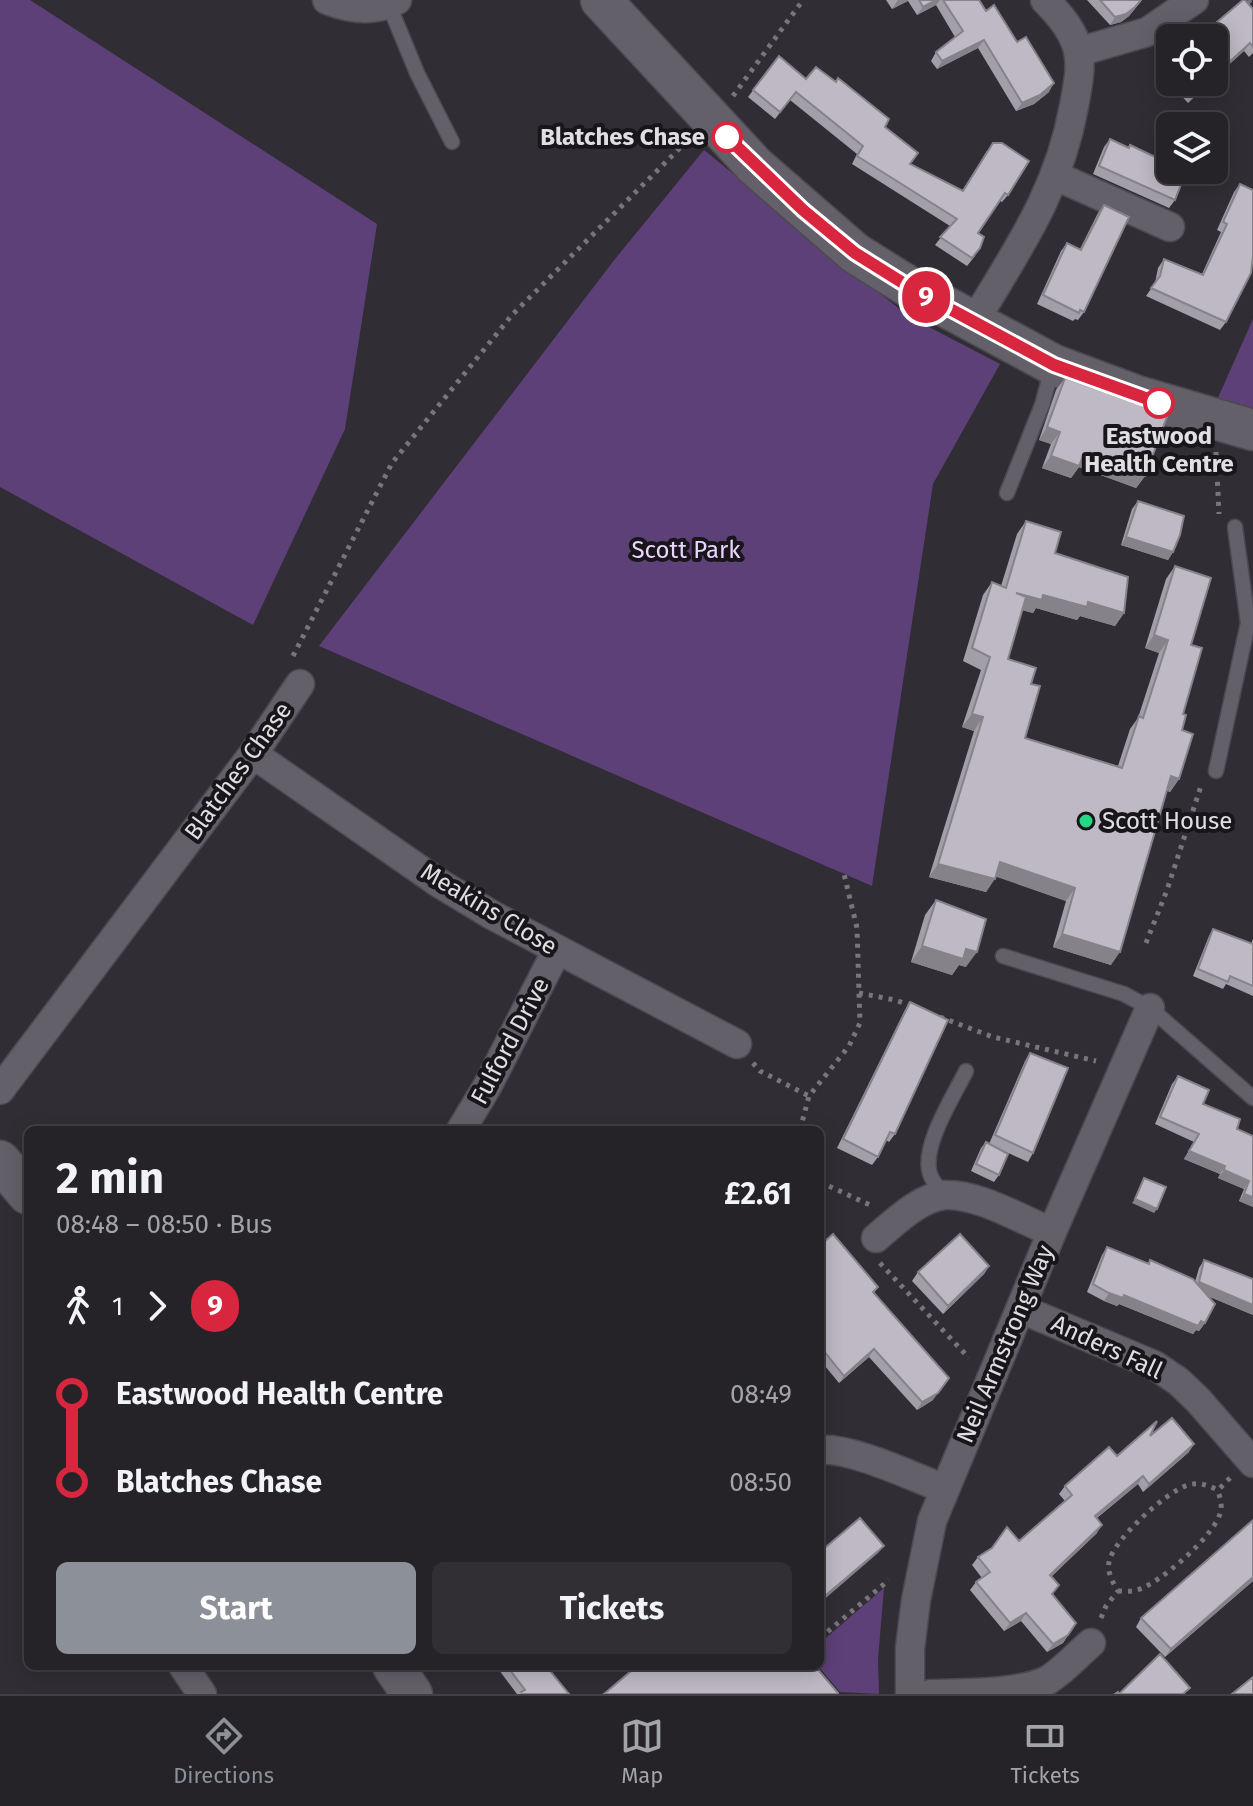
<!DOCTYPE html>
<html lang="en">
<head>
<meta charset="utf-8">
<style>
	body { margin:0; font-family:"Fira Sans",sans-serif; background:#312f34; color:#f1f3f6; height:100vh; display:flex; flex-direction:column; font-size:30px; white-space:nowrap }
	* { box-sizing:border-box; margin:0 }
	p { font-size:26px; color:#a3a4a8 }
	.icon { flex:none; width:44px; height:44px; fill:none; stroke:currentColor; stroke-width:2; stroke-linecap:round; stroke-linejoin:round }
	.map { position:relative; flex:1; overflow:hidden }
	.panel { position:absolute; left:24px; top:1126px; width:800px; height:544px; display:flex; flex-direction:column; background:#252228; border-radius:12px; box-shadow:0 4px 20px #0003,0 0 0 2px #423f45 }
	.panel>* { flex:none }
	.badge { padding:0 16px; border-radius:26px; font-size:28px; line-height:52px }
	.controls { position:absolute; left:1156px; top:24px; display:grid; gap:16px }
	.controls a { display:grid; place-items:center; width:72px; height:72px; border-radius:12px; background:#252228; box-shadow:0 4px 20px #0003,0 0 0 2px #423f45; font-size:40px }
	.map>.badge { position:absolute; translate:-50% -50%; box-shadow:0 0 0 4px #fff }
	.legs { display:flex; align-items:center; gap:12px; height:88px; padding:0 32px; font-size:26px }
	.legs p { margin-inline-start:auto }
	.summary { display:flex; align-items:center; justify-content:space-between; height:136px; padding:0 32px }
	h1 { font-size:44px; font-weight:700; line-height:60px }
	.button { display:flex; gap:16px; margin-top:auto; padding:16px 32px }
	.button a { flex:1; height:92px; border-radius:12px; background:#8c9099; color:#fff; font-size:32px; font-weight:700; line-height:92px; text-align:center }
	.button a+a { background:#312f34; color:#f1f3f6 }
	ul { padding:0 32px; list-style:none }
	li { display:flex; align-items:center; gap:28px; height:88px; font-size:30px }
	li i { display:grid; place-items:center; width:12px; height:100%; margin:0 10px; background:currentColor }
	li i::after { content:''; width:20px; height:20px; margin:-10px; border:6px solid; border-radius:50%; background:#252228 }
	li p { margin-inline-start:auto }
	li:first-child i { background:linear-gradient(#0000 50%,currentColor 0) }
	li:last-child i { background:linear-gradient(currentColor 50%,#0000 0) }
	.tabs { display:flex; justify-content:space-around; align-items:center; height:112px; border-top:2px solid #423f45; background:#252228; font-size:22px; color:#a3a4a8 }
	.tabs a { display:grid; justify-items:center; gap:4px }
	.tabs .active { color:#8c9099 }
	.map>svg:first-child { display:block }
	.green { fill:#5d4078 }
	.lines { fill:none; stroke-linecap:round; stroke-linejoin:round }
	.lane-casing { stroke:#4d4950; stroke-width:17 }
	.street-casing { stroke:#4d4950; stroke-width:31 }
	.secondary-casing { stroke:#4d4950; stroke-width:43 }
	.path { stroke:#78757c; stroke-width:5; stroke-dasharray:4 6; stroke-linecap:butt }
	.lane { stroke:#646069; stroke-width:14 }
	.street { stroke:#646069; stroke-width:28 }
	.secondary { stroke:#646069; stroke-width:40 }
	.wall { fill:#a39fa9 }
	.shaded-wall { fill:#858289 }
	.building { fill:#beb9c4; stroke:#858289; stroke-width:2 }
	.line-1-casing { stroke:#fff; stroke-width:18 }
	.line-1 { stroke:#d7263d; stroke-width:12 }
	.stop-1-dot { fill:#fff; stroke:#d7263d; stroke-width:4 }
	.poi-dot { fill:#25d886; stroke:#18161a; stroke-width:3 }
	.labels { text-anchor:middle; stroke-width:8; stroke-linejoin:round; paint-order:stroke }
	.stop-label { font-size:24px; font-weight:bold; fill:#e0dee3; stroke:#18161a; text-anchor:end }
	.park-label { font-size:24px; fill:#e8d4fe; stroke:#18161a }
	.street-label { font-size:24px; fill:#e0dee3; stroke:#18161a }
	.poi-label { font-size:24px; fill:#e0dee3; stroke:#18161a; text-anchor:start }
</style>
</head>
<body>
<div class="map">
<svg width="1253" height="1694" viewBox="0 0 1253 1694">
	<rect width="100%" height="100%" fill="#312d35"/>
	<!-- green -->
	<path class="green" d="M0,0H30L377,224L345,429L253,625L0,487Z
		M704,150L908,316L1000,364L933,484L872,886L319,646L615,259Z
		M1253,319V408L1217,400Z
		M884,1588L878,1659L879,1694L840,1692L818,1666H820V1643Z"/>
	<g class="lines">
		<defs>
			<path id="lane" d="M389,5L417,73L452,142
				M1007,493L1042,405L1052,369
				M1216,771L1248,623L1235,527
				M1003,956L1124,994L1150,1008L1253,1098
				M944,1195C939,1189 932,1181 930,1174C921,1146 954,1096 966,1071"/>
			<path id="street" d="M327,0C350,9 374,13 397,0
				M1078,52L1147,32L1194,0
				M1056,176L1170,227
				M974,322C1017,250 1059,191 1074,106C1077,89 1082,69 1078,51C1074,31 1059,14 1045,0
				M253,754L439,883L492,915L737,1044
				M0,1090L253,754L300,684
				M461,1130L488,1085L557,950
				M876,1238C894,1223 920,1197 945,1195C977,1193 1022,1220 1052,1232
				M1021,1309L1154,1365L1178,1381L1198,1400L1253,1463
				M820,1450C851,1447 913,1477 945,1489
				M183,1666L202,1694
				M910,1694V1648L916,1600L932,1521L1052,1232L1150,1008
				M931,1694C964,1693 1019,1694 1048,1680C1064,1670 1077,1655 1091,1643"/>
			<path id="secondary" d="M601,0L755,166L855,253L911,288L1054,365L1137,396L1253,430
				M0,1161L28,1194
				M393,1666L412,1694"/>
		</defs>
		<!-- lane casing -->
		<use href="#lane" class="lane-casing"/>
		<!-- street casing -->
		<use href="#street" class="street-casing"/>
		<!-- secondary casing -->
		<use href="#secondary" class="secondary-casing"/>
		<!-- path -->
		<path class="path" d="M1248,0L1253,6
			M733,96L803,0
			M1216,452L1219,514
			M293,656L392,463L512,315L686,142
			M1146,943L1167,890L1202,783
			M859,993L895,1000L912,1006
			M940,1017L993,1037L1096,1061
			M753,1063L760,1071L809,1096
			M800,1130L809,1096L849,1046L860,1023L857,928L844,874
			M820,1182L870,1205
			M880,1263L969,1358
			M1118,1591C1123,1591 1131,1592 1137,1590C1159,1584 1219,1533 1221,1509C1222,1503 1219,1495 1218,1490
			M1101,1618L1106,1606L1118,1591C1113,1583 1107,1572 1109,1562C1113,1540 1167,1491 1188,1485C1199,1482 1207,1485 1218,1490L1231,1477
			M820,1638L889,1580"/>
		<!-- lane -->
		<use href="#lane" class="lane"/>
		<!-- street -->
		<use href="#street" class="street"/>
		<!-- secondary -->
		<use href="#secondary" class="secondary"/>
	</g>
	<!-- wall -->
	<path class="wall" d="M886,0H979L986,11L1049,92L1034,104L1016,111L978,48L937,69L931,61L936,52L955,37L936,5L917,15L908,1L892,9Z
		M1087,0H1142L1129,16L1121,22L1110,25Z
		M1253,9V53L1249,57L1244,51L1214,78V38Z
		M779,56L806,79L885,127L911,164L962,191L987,151L1008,195L1002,202L1000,201L978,233L975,256L967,266L935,245L950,226L852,164L857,154L790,100L775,119L748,97Z
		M1170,62V82H1210L1188,103L1160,73Z
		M1110,139L1128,148L1130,145L1175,200L1169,208L1093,174L1104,147Z
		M1240,184L1226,322L1220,330L1146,296L1155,283L1158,268L1164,259L1202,274L1221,232L1217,230L1234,192Z
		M1104,205L1084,312L1078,320L1075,319L1073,321L1037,304L1061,251L1067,243L1080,249L1098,213Z
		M1065,378L1145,476L1136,488L1079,467L1071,478L1042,468L1051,444L1039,440L1056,390Z
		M1138,501L1173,552L1168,560L1121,545L1132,509Z
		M1026,521L1055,553L1124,613L1115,626L1080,616L1077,620L1036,608L1033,613L1022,610L1008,659L1031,684L1025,738L1118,766L1130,729L1138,718L1159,653L1145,648L1166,579L1175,566L1191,645L1183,714L1179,779L1170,792L1166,790L1111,965L1053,947L1066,901L996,876L986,892L929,877L974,731L962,727L981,670L963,661L983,595L992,582L1001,586L1017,534Z
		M936,900L966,967L959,965L952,975L911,962L925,915Z
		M1213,929L1251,944L1253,939V996L1226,984L1223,989L1193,976L1209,936Z
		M910,1002L895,1134L889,1142L886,1140L878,1157L872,1165L837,1148L905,1010Z
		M1030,1053L1033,1153L1028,1162L989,1144L1025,1061Z
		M1178,1076L1203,1104L1237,1129L1253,1207L1239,1201L1244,1189L1218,1178L1220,1174L1184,1159L1194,1142L1155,1124L1172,1084Z
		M986,1142L999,1175L994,1182L971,1171L981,1148Z
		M820,1238L878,1287L874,1293L933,1400L917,1410L869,1357L839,1383L820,1360Z
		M1107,1247L1148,1263L1150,1260L1195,1282L1199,1268L1204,1260L1253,1315L1208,1296L1205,1323L1199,1331L1196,1330L1193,1334L1119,1304L1117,1306L1104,1301L1087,1292L1102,1255Z
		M989,1266L984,1274L943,1314L912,1281L918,1272Z
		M1150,1436L1189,1452L1143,1492L1138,1484L1097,1518V1533L1051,1577L1053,1594L1076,1623L1063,1643L1047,1652L1021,1621L1004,1631L970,1590L976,1582L982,1578L972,1565L978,1557L1019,1541L1065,1501L1059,1494L1065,1486Z
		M1253,1520V1581L1165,1657L1136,1627L1141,1618Z
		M496,1666H547L546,1667L569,1694H517Z"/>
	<!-- shaded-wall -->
	<path class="shaded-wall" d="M898,0H909L892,9Z
		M936,0H940L936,5L917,15L923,7Z
		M1142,0L1129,16L1121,22L1110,25L1115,17Z
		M984,40L978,48L937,69L942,61Z
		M1250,43L1244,51L1214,78V76Z
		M1207,82H1210L1188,103L1194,94Z
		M1054,83L1049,92L1034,104L1016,111L1022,103Z
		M1047,427L1060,432L1051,444L1039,440Z
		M1084,454L1145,476L1136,488L1079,467L1071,478L1042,468L1051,456Z
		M1126,537L1173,552L1168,560L1121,545Z
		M1016,593L1043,595L1088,602L1124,613L1115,626L1080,616L1077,620L1036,608L1033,613L1006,606Z
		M1154,635L1168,640L1159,653L1145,648Z
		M972,714L983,717L974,731L962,727Z
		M1171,776L1179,779L1170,792L1162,789Z
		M1000,862L1075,888L1066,901L991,875Z
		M938,864L995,879L986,892L929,877Z
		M1062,934L1120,952L1111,965L1053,947Z
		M922,946L966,949L977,952L966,967L959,965L952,975L911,962Z
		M1189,1151L1225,1166L1220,1174L1184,1159Z
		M1224,1170L1249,1181L1244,1189L1218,1178Z
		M1244,1194L1253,1197V1207L1239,1201Z
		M1135,1199L1157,1209L1154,1213L1132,1203Z
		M989,1266L984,1274L943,1314L948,1306Z
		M1199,1282L1253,1305V1315L1193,1290Z
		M1109,1293L1124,1295L1205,1323L1199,1331L1196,1330L1193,1334L1119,1304L1117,1306L1104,1301Z
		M874,1349L869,1357L839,1383L844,1376Z
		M949,1378L933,1400L917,1410L922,1402Z
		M1194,1444L1189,1452L1143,1492L1149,1484Z
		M1143,1476L1138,1484L1089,1524L1095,1516Z
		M1102,1525L1097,1533L1044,1583L1050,1575Z
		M884,1546L878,1553L820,1603V1600Z
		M1253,1577V1581L1165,1657L1171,1649Z
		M1026,1613L1021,1621L1004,1631L1010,1623Z
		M1068,1635L1063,1643L1047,1652L1053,1644Z"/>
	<!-- building -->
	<path class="building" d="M919,0H936L923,7Z
		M943,0H979L986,11L994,5L1017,42L1026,37L1054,83L1040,95L1022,103L984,40L942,61L936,52L963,31Z
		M1100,0H1141L1135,7L1126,14L1115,17Z
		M1243,0H1245L1253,9V47L1250,43L1214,76V38H1198Z
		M779,56L806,79L816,67L836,82L838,78L889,119L885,127L918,153L910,164L963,191L993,143H1002L1029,161L1008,195L1005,193L978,233L984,237L980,248L972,258L940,237L957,219L857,156L863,146L796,92L780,112L753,90Z
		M1182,82H1207L1194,94Z
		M1110,139L1129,148L1130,145L1170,164V170H1182L1186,172L1175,200L1099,166Z
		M1240,184L1253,190V256L1251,273L1226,322L1151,288L1160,276L1164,259L1203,275L1227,224L1223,222Z
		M1104,205L1129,217L1084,312L1080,310L1079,313L1043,295L1067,243L1081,250Z
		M1065,378L1168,414L1145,476L1084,454L1079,466L1051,456L1060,432L1047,427Z
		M1138,501L1184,516L1180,535L1173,552L1126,537Z
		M1026,521L1061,532L1055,553L1128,577L1124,613L1088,602L1087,607L1043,595L1042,600L1016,593L1026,597L1008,659L1036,668L1031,684L1040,686L1025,738L1122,768L1139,716L1143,718L1168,640L1154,635L1175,566L1211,578L1191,645L1202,648L1183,714L1186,715L1182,730L1193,734L1179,779L1171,776L1120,952L1062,934L1075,888L1000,862L995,879L938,864L983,717L972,714L990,657L972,648L992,582L1006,588Z
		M936,900L986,919L977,952L966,949L963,959L922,946Z
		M1213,929L1253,944V986L1230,976L1228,982L1198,969Z
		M910,1002L948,1020L895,1134L890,1132L878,1157L843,1139Z
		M1030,1053L1068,1068L1033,1153L995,1135Z
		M1178,1076L1209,1090L1203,1104L1240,1119L1237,1129L1253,1136V1197L1244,1194L1249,1181L1224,1170L1225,1166L1189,1151L1199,1134L1160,1117Z
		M986,1142L1008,1154L999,1175L976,1164Z
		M1144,1178L1166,1187L1157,1209L1135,1199Z
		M833,1234L878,1287L873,1292L949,1378L938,1393L922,1402L874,1349L844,1376L820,1346V1238L824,1242Z
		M960,1234L989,1266L948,1306L918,1272Z
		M1107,1247L1149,1264L1150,1260L1193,1279L1215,1304L1205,1323L1201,1321L1198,1326L1124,1295L1123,1298L1109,1293L1093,1284Z
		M1204,1260L1253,1279V1305L1199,1282Z
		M1172,1418L1194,1444L1149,1484L1143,1476L1095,1516L1102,1525L1050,1575L1059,1585L1052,1594L1076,1623L1068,1635L1053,1644L1026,1613L1010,1623L976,1582L990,1572L978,1557L992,1548L1007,1527L1019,1541L1072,1495L1065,1486L1109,1447L1117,1456L1157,1421L1150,1436Z
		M860,1518L884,1546L820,1600V1552Z
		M1253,1520V1577L1171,1649L1141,1618Z
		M1160,1654L1190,1688L1183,1694H1115L1118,1692L1119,1694Z
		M507,1666H546L569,1694H523L521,1692L525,1690Z
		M637,1666H815L838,1693L837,1694H604Z
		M1253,1677V1694H1232Z"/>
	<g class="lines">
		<defs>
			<path id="line-1" d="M727,137L803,210L855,253L911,288L1054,365L1159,403"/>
		</defs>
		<!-- line-1 casing -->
		<use href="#line-1" class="line-1-casing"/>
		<!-- line-1 -->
		<use href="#line-1" class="line-1"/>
	</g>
	<!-- markers -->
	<g class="stop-1-dot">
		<circle cx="727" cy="137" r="14"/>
		<circle cx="1159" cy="403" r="14"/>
	</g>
	<circle class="poi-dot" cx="1086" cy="821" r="8"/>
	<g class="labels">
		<!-- stop labels -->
		<g class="stop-label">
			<text x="705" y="145">Blatches Chase</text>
			<text x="1159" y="444" text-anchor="middle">Eastwood<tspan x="1159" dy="28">Health Centre</tspan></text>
		</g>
		<!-- park labels -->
		<g class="park-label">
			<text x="686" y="558">Scott Park</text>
		</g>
		<!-- street labels -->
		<g class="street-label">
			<text transform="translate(238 771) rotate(-54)" y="8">Blatches Chase</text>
			<text transform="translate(489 909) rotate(31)" y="8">Meakins Close</text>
			<text transform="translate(510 1041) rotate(-62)" y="8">Fulford Drive</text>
			<text transform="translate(1005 1344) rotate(-67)" y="8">Neil Armstrong Way</text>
			<text transform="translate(1107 1347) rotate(25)" y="8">Anders Fall</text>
		</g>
		<!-- poi labels -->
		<g class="poi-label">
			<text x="1102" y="829">Scott House</text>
		</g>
	</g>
</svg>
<div class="controls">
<a><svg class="icon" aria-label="locate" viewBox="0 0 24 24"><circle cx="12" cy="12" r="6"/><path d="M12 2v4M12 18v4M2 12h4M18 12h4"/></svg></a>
<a><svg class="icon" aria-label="layers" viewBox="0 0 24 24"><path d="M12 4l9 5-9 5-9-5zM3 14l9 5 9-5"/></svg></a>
</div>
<b class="badge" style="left:926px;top:297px;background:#d7263d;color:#fff">9</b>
<section class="panel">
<div class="summary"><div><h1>2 min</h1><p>08:48 – 08:50 · Bus</p></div><b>£2.61</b></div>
<div class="legs"><svg class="icon" aria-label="walk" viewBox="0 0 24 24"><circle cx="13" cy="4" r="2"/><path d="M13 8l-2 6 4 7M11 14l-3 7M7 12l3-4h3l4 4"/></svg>1<svg class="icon" aria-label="forward" viewBox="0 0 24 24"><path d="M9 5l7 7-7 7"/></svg><b class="badge" style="background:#d7263d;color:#fff">9</b></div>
<ul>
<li><i style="color:#d7263d"></i><b>Eastwood Health Centre</b><p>08:49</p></li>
<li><i style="color:#d7263d"></i><b>Blatches Chase</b><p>08:50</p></li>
</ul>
<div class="button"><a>Start</a><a>Tickets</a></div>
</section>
</div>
<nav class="tabs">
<a class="active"><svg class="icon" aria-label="directions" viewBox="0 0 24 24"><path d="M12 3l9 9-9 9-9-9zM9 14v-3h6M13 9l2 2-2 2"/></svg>Directions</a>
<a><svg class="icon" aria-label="map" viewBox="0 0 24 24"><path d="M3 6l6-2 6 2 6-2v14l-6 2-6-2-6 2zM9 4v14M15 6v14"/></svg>Map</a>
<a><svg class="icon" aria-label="tickets" viewBox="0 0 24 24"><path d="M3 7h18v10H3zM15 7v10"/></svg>Tickets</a>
</nav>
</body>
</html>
